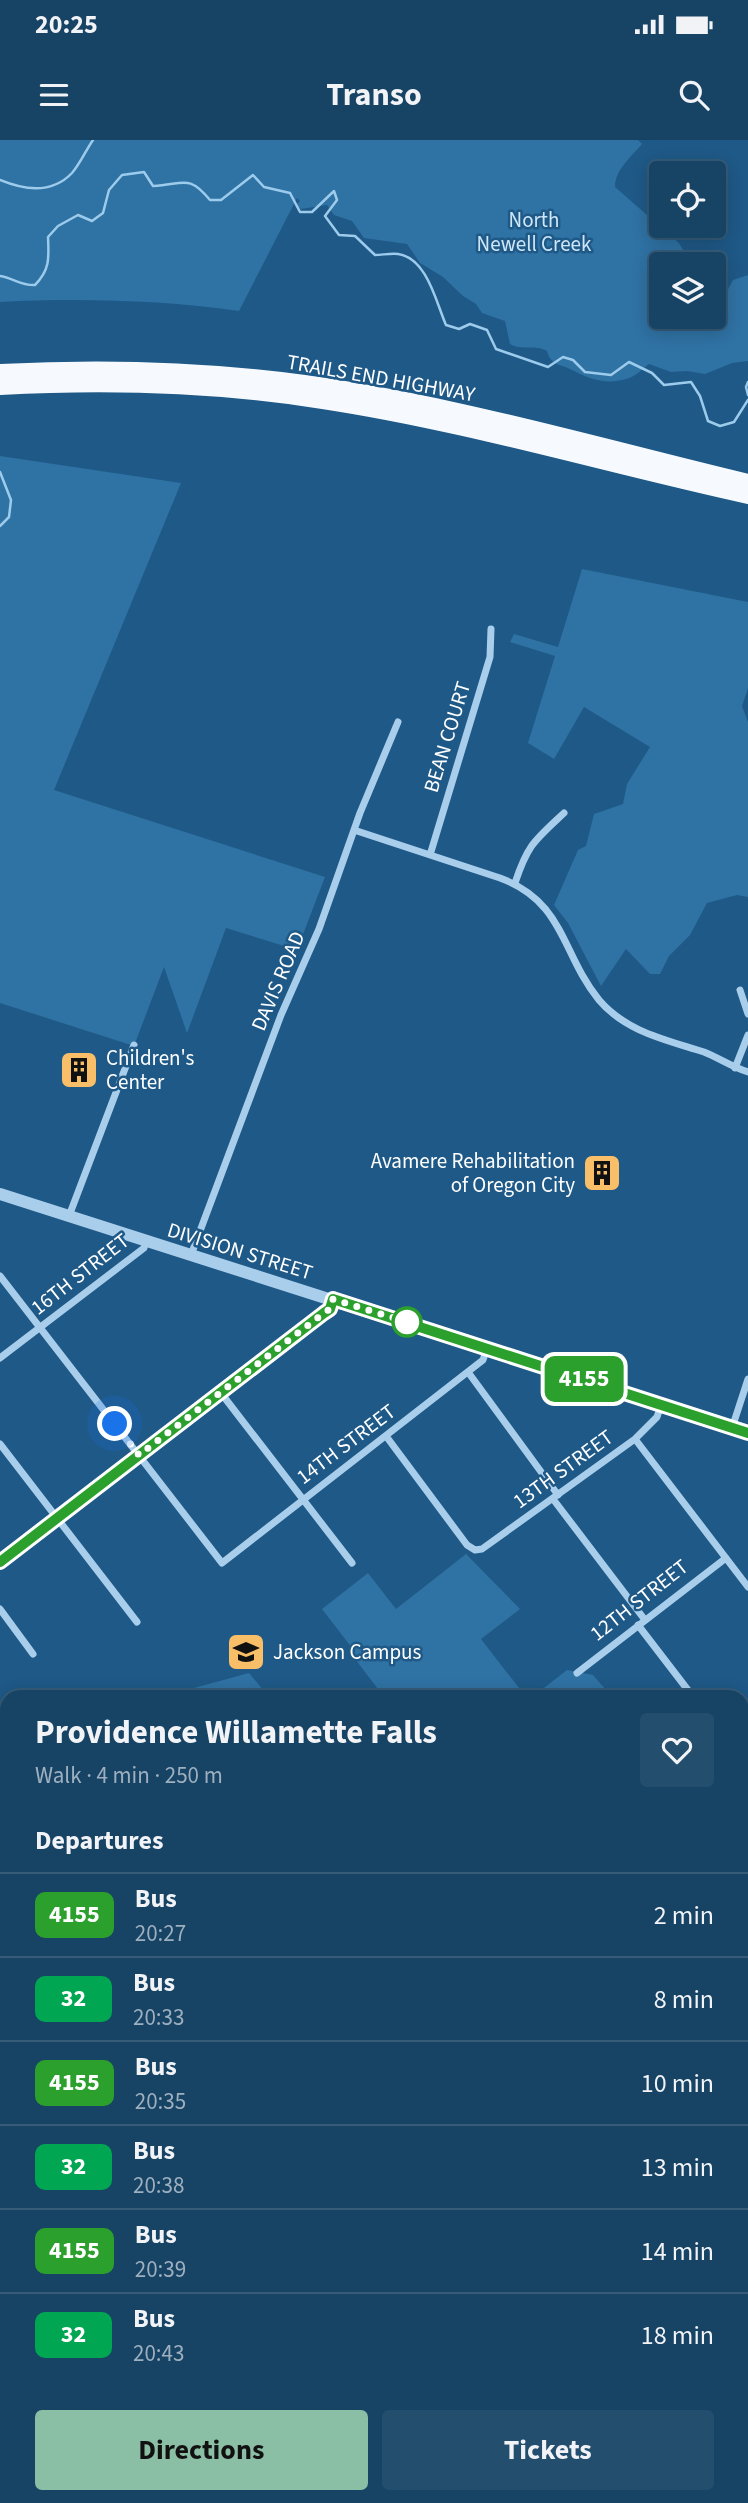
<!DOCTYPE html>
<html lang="en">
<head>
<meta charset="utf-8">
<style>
	body { margin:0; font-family:"Source Sans 3",sans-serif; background:#244e6e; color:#f1f3f6; height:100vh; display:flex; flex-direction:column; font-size:26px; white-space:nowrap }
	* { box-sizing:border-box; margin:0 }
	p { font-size:23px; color:#9eb0bf }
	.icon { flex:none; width:38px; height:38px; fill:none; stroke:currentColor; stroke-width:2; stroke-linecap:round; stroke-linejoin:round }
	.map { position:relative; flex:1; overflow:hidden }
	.drawer { position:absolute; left:0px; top:1550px; width:749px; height:814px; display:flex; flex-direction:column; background:#174365; border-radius:21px 21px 0 0; box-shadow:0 4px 18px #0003,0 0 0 2px #365c79 }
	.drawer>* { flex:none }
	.badge { padding:0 14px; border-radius:10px; font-size:24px; line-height:46px }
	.controls { position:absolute; left:649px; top:21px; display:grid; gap:14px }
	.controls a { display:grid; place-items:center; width:77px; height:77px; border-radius:7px; background:#174365; box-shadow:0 4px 18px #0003,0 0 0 2px #365c79; font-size:35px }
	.you { position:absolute; width:35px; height:35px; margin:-18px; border:5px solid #fff; border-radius:50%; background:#1a73e8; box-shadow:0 0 0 10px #1a73e833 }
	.map>.badge { position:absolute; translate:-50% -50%; box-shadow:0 0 0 4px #fff }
	h2 { padding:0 35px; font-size:26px; line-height:63px }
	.round { display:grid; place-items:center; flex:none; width:74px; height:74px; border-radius:7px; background:#244e6e }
	.summary { display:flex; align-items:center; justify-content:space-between; height:119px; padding:0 35px }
	h1 { font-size:33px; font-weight:700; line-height:52px }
	.primary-button { display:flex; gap:14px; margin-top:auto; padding:14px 35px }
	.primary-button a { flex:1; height:80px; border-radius:7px; background:#8abfa5; color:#111; font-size:28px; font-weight:700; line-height:80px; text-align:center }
	.primary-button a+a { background:#244e6e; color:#f1f3f6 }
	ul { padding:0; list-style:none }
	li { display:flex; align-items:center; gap:21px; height:84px; padding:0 35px; border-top:2px solid #365c79 }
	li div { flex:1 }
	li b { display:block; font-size:26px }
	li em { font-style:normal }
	li .badge { min-width:77px; font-weight:700; text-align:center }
	.status { display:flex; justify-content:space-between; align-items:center; height:49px; padding:0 35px; background:#174365; direction:ltr }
	.status svg { height:19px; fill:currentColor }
	header { display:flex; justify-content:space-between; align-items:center; height:91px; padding:0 35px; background:#174365; font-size:32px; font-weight:700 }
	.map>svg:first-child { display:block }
	.green { fill:#2f72a4 }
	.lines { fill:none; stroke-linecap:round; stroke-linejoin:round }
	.stream { stroke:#9ccbec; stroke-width:2.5 }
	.minor { stroke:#a9ceeb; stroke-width:7 }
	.tertiary { stroke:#a9ceeb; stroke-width:12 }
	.primary { stroke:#edf6fe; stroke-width:16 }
	.trunk { stroke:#f6fafe; stroke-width:16 }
	.line-casing { stroke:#fff; stroke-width:16 }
	.line { stroke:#2ca02c; stroke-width:10 }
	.walk { stroke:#fff; stroke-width:7; stroke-dasharray:0 12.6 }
	.stop-dot { fill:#fff; stroke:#2ca02c; stroke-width:3.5 }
	.labels { text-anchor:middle; stroke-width:5; stroke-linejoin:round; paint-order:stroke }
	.park-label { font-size:21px; fill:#cde6f8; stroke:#1f5987 }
	.street-label { font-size:21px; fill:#fff; stroke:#1f5987 }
	.poi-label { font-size:21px; fill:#fff; stroke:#1f5987; text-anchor:start }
</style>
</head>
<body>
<div class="status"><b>20:25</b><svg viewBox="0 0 49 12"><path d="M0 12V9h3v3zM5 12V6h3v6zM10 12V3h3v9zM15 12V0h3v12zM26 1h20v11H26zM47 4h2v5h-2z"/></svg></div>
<header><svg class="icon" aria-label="menu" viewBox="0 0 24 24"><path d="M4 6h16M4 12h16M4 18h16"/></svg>Transo<svg class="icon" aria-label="search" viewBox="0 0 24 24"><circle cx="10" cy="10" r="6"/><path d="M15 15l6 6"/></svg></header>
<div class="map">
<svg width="748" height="2363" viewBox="0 0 748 2363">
	<rect width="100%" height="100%" fill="#1f5987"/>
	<!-- green -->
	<path class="green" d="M0,0H638L642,4C631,17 615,30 615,47L679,103L686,115V124H662V177H714V157L726,153L733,140L748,135V221L732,223L705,234L687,231L671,232L649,224C642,229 635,237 626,239C607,245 589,239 572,230C561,224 551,226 547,211C535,204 522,211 510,204L505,181L482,173L476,164L463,156L443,137L420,123L407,104L364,98L352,81L334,75L327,65L301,69L295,66L300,61L297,58L239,171C160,160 80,158 0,162Z
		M0,316L181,343L54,650L325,737L297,810L226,788L187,893L164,827L134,906L0,863Z
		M582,429L748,462V548L742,566L748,582V757L737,755L707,763L690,795L669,816L660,834H650L626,809L601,846L568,783L554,765L578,710L586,706L594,674L623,664L627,644L650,607L584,567L554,619L528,603L555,516L510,502L514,494L558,507Z
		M466,1414L520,1469L481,1499L526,1557H384L352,1515L355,1512L322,1469L368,1433L396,1469Z
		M567,1530L593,1535L612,1557L531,1558Z
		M249,1533L269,1557H161Z
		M748,1571V1886L742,1878V1576Z
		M0,1610L7,1618V1730L0,1722Z"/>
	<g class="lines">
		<!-- stream -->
		<path class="stream" d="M0,40C24,50 52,54 72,33C80,24 86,10 93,0
			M0,136C13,138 22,146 35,145C50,130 49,118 48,97L58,86L78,75L92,81L103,73L109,50L122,35L144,32L153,46C183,45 188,33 210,60H221L253,35L264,47L290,53L300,72H312L334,51L337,60L325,76L339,95L355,96L375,115C382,115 391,113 398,114C427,118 436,162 446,185L459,189L470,184L487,190L496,209L548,227L563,217L573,220L585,232L611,235L629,222L652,233L664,245L691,242L700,256L708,281L720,286L734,282L748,260
			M748,242L746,247L748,255
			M0,332L11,360L9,377L0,386"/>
		<!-- minor -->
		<path class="minor" d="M354,690L500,738C565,762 561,813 599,860C626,892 667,900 704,912C719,918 732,927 748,932
			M430,715L490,517L491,489
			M515,743C528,704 535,700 564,673
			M740,850L748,874
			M735,928L748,895
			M69,1076L134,905
			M191,1115L281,875L319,789L360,673L398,582
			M0,1136L222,1423L483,1220L487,1208
			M0,1218L144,1108L146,1102
			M468,1232L558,1355
			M221,1253L352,1423
			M732,1288L748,1239
			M386,1296L467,1405L475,1410L482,1409L635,1299L657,1277L661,1265
			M635,1299L748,1447
			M0,1304L137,1482
			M553,1359L645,1480
			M0,1469L33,1514
			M638,1485L694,1558
			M577,1533L726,1418
			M0,1859L7,1868
			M742,1928L748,1924
			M742,2018L748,2026
			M742,2118L748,2113
			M0,2164L7,2159
			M0,2254L7,2263
			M0,2311L7,2305
			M80,2357L84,2363
			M390,2357L394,2363
			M542,2357L546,2363
			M422,2363L429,2357"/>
		<!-- tertiary -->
		<path class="tertiary" d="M0,1054L748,1293
			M0,1422L324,1173L329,1169L333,1159
			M0,1975L7,1969
			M0,2054L7,2063
			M742,2221L748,2228
			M234,2357L238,2363
			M178,2363L185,2357"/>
		<!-- primary -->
		<path class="primary" d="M742,2307L748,2304
			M668,2363L676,2357"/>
		<!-- trunk -->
		<path class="trunk" d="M0,232C94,227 188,229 281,240C439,259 593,305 748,342
			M0,247C108,241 216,244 323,261C467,283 606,325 748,356"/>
	</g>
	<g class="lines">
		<defs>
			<path id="line" d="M0,1422L324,1173L330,1169L333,1159L748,1293"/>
		</defs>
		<!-- line casing -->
		<use href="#line" class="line-casing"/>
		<!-- line -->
		<use href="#line" class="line"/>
		<!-- walk -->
		<path class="walk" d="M115,1284L139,1315L324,1173L330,1169L333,1159L407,1182"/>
	</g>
	<!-- icons -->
	<defs>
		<symbol id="building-square" viewBox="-11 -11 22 22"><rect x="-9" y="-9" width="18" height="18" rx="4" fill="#f9be68" stroke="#1f5987"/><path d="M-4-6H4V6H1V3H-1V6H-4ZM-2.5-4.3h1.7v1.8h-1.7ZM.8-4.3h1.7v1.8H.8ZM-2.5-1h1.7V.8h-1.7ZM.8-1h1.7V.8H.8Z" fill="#111"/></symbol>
		<symbol id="school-square" viewBox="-11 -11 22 22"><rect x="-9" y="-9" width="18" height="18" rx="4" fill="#f9be68" stroke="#1f5987"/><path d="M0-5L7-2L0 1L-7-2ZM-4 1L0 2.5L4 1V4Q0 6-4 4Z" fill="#111"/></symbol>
	</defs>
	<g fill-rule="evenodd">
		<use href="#building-square" x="57" y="908" width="44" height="44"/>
		<use href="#building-square" x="580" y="1011" width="44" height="44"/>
		<use href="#school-square" x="224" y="1490" width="44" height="44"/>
	</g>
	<!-- markers -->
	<circle class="stop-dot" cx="407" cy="1182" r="14"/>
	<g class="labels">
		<!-- park labels -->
		<g class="park-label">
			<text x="534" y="87">North<tspan x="534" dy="24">Newell Creek</tspan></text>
		</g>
		<!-- street labels -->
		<g class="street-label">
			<text transform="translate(381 238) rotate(10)" y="7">TRAILS END HIGHWAY</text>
			<text transform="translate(447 597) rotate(-73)" y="7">BEAN COURT</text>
			<text transform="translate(278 841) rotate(-67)" y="7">DAVIS ROAD</text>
			<text transform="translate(240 1111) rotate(17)" y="7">DIVISION STREET</text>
			<text transform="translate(80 1134) rotate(-38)" y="7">16TH STREET</text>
			<text transform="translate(346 1304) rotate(-37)" y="7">14TH STREET</text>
			<text transform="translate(563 1329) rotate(-36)" y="7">13TH STREET</text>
			<text transform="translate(639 1460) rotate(-38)" y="7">12TH STREET</text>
		</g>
		<!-- poi labels -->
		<g class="poi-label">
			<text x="106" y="925">Children's<tspan x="106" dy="24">Center</tspan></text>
			<text x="575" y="1028" text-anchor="end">Avamere Rehabilitation<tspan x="575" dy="24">of Oregon City</tspan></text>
			<text x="273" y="1519">Jackson Campus</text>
		</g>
	</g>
</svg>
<div class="controls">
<a><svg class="icon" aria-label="locate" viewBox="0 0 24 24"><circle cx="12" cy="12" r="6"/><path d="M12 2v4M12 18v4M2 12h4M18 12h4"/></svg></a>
<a><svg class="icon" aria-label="layers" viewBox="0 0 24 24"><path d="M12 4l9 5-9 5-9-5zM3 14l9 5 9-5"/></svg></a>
</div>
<div class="you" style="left:115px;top:1284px"></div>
<b class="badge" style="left:584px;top:1239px;background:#2ca02c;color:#fff">4155</b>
<section class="drawer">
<div class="summary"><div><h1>Providence Willamette Falls</h1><p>Walk · 4 min · 250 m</p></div><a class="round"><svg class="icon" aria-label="heart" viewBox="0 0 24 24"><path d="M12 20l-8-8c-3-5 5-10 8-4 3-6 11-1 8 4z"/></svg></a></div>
<h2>Departures</h2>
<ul>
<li><span class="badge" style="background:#2ca02c;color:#fff">4155</span><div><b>Bus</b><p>20:27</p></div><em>2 min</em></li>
<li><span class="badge" style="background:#00a651;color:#fff">32</span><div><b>Bus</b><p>20:33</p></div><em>8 min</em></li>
<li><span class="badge" style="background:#2ca02c;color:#fff">4155</span><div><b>Bus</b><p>20:35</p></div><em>10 min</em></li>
<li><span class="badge" style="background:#00a651;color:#fff">32</span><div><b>Bus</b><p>20:38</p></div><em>13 min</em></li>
<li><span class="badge" style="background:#2ca02c;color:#fff">4155</span><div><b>Bus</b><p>20:39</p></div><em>14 min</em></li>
<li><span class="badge" style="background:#00a651;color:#fff">32</span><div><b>Bus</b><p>20:43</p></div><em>18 min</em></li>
</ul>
<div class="primary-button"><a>Directions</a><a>Tickets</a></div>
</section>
</div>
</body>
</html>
